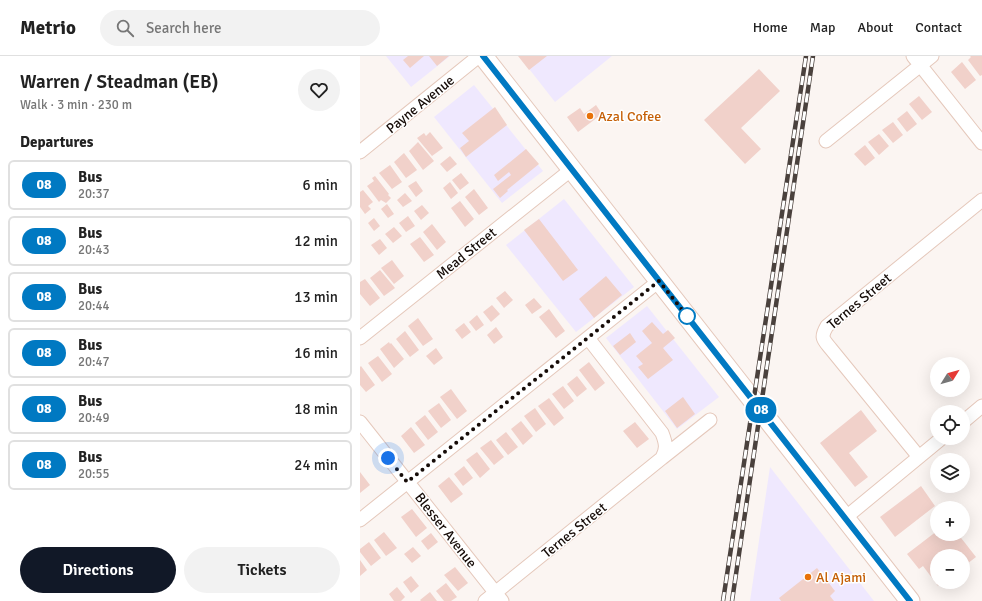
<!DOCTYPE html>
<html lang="en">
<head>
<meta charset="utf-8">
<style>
	body { margin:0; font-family:Signika,sans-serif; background:#f2f2f2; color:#222; height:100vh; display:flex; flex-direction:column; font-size:15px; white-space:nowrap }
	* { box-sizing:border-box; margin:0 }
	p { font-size:13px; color:#767676 }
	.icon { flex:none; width:22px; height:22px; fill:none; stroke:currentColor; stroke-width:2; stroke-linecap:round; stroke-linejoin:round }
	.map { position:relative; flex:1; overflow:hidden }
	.panel { display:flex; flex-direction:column; background:#fff; width:360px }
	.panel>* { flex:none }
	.badge { padding:0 8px; border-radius:13px; font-size:14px; line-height:26px }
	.needle { width:26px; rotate:53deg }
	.tools { position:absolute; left:570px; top:301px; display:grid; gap:8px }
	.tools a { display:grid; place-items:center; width:40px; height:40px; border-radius:50%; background:#fff; box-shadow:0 4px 16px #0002; font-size:20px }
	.you { position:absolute; width:20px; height:20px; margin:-10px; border:3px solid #fff; border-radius:50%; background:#1a73e8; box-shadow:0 0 0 6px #1a73e833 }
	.map>.badge { position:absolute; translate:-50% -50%; box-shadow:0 0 0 2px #fff }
	h2 { padding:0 20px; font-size:15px; line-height:36px }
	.round { display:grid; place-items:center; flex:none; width:42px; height:42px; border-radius:21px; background:#f2f2f2 }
	.head { display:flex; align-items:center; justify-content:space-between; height:68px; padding:0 20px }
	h1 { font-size:19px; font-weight:600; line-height:30px }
	.button { display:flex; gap:8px; margin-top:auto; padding:8px 20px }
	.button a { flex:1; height:46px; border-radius:24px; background:#111827; color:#fff; font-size:16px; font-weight:600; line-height:46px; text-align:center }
	.button a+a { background:#f2f2f2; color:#222 }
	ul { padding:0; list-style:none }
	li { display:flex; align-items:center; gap:12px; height:50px; margin:0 8px 6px; padding:0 12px; border:2px solid #e0e0e0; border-radius:6px }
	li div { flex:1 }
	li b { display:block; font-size:15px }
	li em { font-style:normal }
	li .badge { min-width:44px; font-weight:700; text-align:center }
	header { display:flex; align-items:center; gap:24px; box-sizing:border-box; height:56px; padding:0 20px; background:#fff; border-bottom:1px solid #e0e0e0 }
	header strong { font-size:19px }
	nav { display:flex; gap:22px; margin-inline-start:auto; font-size:14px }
	.search { width:280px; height:36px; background:#f2f2f2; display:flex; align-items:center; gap:10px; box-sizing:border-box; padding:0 14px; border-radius:22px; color:#767676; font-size:15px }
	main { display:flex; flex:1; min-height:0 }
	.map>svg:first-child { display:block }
	.commercial { fill:#efe8fe }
	.building { fill:#f1d1ca }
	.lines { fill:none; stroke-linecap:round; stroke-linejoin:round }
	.minor-casing { stroke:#e5c8bb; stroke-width:15 }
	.secondary-casing { stroke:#e5c8bb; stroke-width:21 }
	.minor { stroke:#fff; stroke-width:13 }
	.secondary { stroke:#fff; stroke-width:19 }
	.rail-casing { stroke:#4a413d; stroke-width:4.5 }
	.rail { stroke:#fff; stroke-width:3; stroke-dasharray:9; stroke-linecap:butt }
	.line-casing { stroke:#fff; stroke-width:9 }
	.line { stroke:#0079c2; stroke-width:6 }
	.walk { stroke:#160c08; stroke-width:4; stroke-dasharray:0 7.2 }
	.food-dot { fill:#e8710a; stroke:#fff; stroke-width:1.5 }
	.stop-dot { fill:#fff; stroke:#0079c2; stroke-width:2 }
	.labels { text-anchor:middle; stroke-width:3; stroke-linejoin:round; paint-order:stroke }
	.street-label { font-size:14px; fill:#160c08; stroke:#fff }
	.food-label { font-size:14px; fill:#c56008; stroke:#fff; text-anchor:start }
</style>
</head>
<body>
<header>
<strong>Metrio</strong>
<div class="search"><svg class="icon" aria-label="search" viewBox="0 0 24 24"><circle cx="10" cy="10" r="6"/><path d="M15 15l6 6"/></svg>Search here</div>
<nav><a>Home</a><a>Map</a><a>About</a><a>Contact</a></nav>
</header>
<main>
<section class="panel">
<div class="head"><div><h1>Warren / Steadman (EB)</h1><p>Walk · 3 min · 230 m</p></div><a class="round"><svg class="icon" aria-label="heart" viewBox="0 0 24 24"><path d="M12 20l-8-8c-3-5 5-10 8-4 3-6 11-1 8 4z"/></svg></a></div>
<h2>Departures</h2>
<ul>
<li><span class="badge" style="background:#0079c2;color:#fff">08</span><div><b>Bus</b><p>20:37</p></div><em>6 min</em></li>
<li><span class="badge" style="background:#0079c2;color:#fff">08</span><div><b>Bus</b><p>20:43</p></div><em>12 min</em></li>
<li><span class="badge" style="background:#0079c2;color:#fff">08</span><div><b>Bus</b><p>20:44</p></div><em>13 min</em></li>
<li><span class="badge" style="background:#0079c2;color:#fff">08</span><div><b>Bus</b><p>20:47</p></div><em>16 min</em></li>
<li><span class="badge" style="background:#0079c2;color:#fff">08</span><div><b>Bus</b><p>20:49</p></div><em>18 min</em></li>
<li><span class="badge" style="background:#0079c2;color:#fff">08</span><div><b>Bus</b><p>20:55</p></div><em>24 min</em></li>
</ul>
<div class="button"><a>Directions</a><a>Tickets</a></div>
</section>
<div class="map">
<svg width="622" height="545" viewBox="0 0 622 545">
	<rect width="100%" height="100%" fill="#fbf5f2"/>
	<!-- commercial -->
	<path class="commercial" d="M26,0H90L51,31Z
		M159,0H252L195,46Z
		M114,29L183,115L142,147L74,61Z
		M204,143L274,231L216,276L146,189Z
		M287,250L359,341L317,373L246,282Z
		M410,411L514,545H390Z"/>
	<!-- building -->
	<path class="building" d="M48,0H64L50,12L43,4Z
		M69,0H89L77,10Z
		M158,0H187L169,14Z
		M610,0H622V19L620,20L608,4L611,1Z
		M602,6L616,24L605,33L591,16Z
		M399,13L420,35L381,72L401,93L385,108L344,64Z
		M559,40L572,56L562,64L549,48Z
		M236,49L242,58L218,76L207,61L220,52L224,58Z
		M135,51L147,69L106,101L100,92L109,85L102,77Z
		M547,55L557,68L547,76L537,63Z
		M533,66L543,79L533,87L522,74Z
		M70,76L83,92L72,100L57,82L64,77L66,80Z
		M519,78L529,90L519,99L508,86Z
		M58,86L74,105L63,114L49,95Z
		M505,89L515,102L505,110L494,98Z
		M166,93L179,108L147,134L148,135L140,142L133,133L151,119L149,116L138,125L134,119Z
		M44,97L57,114L46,122L34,106Z
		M90,100L97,108L87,116L80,108Z
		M30,109L42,126L32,133L19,117Z
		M101,117L109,127L100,134L92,124Z
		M15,120L29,138L28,139L31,142L26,147L21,144L19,146L7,130L14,125L12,122Z
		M56,125L63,135L56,141L48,130Z
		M90,126L98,137L91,143L83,132Z
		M114,133L128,152L119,159L105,141Z
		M3,134L13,146L8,150L11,153L5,158L0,151V136Z
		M45,137L52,145L43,151L37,144Z
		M100,145L114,163L105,171L91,152Z
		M27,148L34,158L28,162L21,153Z
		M62,149L69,157L61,164L54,155Z
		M48,160L55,170L46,176L39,167Z
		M14,162L20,170L14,175L8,167Z
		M179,163L218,214L203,225L164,174Z
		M72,168L86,186L77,194L63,176Z
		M34,171L42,180L33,187L25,178Z
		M60,181L74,199L64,206L50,188Z
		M20,183L27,192L19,199L11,189Z
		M32,204L44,220L34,228L21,212Z
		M20,214L35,232L24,240L10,222Z
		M246,220L262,239L234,262L219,243Z
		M5,223L20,242L10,250L0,238V226Z
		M145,235L153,244L144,252L136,242Z
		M174,242L182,251L172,258L165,249Z
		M132,249L140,258L131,266L123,256Z
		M189,253L205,275L196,282L179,261Z
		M117,259L124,269L116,275L109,266Z
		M58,262L73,283L63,290L48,270Z
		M292,266L303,278L308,274L315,282L303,292L313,304L288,323L278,311L283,308L276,300L292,287L282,275Z
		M104,267L111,276L102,283L95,274Z
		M136,271L143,281L134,288L127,279Z
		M45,275L59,294L50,301L36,283Z
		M270,277L276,286L260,299L253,290Z
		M29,286L30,288L31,287L44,303L34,312L20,293Z
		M76,292L83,302L74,309L66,300Z
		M18,300L32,318L22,326L8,307Z
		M229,306L245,327L235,335L219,314Z
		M1,310L15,329L6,336L0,329V311Z
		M217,320L227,333L217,341L207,328Z
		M203,330L214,345L204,353L192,338Z
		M91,333L107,355L97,363L80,341Z
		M323,341L335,358L317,372L305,355Z
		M189,342L204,362L194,370L178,350Z
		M79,347L91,364L81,372L68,355Z
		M175,352L186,368L176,376L164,360Z
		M501,354L517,375L489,397L508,421L495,431L460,387Z
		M65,359L78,376L68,384L55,367Z
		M161,365L173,380L163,389L151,373Z
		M275,366L289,383L277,392L263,375Z
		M51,371L65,389L54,397L41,380Z
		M146,376L158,391L148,399L136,384Z
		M131,384L144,401L134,409L120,392Z
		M117,396L130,413L120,422L106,404Z
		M104,410L113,422L103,430L94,418Z
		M0,416L10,429L0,437Z
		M89,421L103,438L91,447L78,430Z
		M561,430L575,450L535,481L520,461Z
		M52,453L67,472L56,481L41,461Z
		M577,475V478H598L616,501L603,511V500H577V526H583L578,530L563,510L559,513L547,498Z
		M24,476L37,492L26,500L14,484Z
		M71,477L78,486L68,494L61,485Z
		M9,486L21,502L11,510L0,496V493Z
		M53,491L61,500L52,507L44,498Z
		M0,504L7,514L0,520Z
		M95,511L108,527L98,535L84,519Z
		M457,512L475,535L470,540L474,545H421L419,542Z
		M51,520L59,530L51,537L43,526Z
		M86,527L97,541L91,545H84L76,535Z
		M37,531L45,541L41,545H34L29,538Z
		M70,536L77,545H61L60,544Z"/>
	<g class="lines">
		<defs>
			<path id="minor" d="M553,0L622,87
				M466,85L572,0
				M0,96L119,0
				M0,282L212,113
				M0,366L142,545
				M603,366L622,350
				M559,401L471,293C463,283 460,282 467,270L622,144
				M302,402L350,364
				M485,462L582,382
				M0,464L299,225
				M125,545L302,402C307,393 306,387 302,377L228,282"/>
			<path id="secondary" d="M123,0L550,545"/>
		</defs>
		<!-- minor casing -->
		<use href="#minor" class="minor-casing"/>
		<!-- secondary casing -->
		<use href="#secondary" class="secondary-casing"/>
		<!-- minor -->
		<use href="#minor" class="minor"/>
		<!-- secondary -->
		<use href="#secondary" class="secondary"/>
		<defs>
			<path id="rail" d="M363,545L446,0
				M372,545L453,0"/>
		</defs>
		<!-- rail casing -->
		<use href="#rail" class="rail-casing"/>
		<!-- rail -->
		<use href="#rail" class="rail"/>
	</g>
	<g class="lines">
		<defs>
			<path id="line" d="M123,0L550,545"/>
		</defs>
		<!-- line casing -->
		<use href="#line" class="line-casing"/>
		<!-- line -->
		<use href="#line" class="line"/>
		<!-- walk -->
		<path class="walk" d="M28,402L47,426L299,225L327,260"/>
	</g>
	<!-- markers -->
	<g class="food-dot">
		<circle cx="230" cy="60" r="4"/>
		<circle cx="448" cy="521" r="4"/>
	</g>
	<circle class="stop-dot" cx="327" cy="260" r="8"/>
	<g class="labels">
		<!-- street labels -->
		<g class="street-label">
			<text transform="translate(60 48) rotate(-39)" y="5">Payne Avenue</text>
			<text transform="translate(106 197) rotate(-39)" y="5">Mead Street</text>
			<text transform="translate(499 245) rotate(-40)" y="5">Ternes Street</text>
			<text transform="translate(86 474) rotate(52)" y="5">Blesser Avenue</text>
			<text transform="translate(214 474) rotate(-39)" y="5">Ternes Street</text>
		</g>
		<!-- food labels -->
		<g class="food-label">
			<text x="238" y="65">Azal Cofee</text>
			<text x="456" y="526">Al Ajami</text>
		</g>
	</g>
</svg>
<div class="tools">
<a><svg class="needle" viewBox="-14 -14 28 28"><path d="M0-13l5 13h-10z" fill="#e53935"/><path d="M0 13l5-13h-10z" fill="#767676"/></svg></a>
<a><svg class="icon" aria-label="locate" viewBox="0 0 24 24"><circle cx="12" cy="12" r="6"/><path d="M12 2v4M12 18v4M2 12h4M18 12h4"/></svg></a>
<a><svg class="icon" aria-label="layers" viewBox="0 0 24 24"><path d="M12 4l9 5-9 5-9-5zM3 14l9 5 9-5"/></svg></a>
<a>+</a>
<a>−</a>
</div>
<div class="you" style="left:28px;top:402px"></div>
<b class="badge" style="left:401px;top:354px;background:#0079c2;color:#fff">08</b>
</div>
</main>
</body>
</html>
